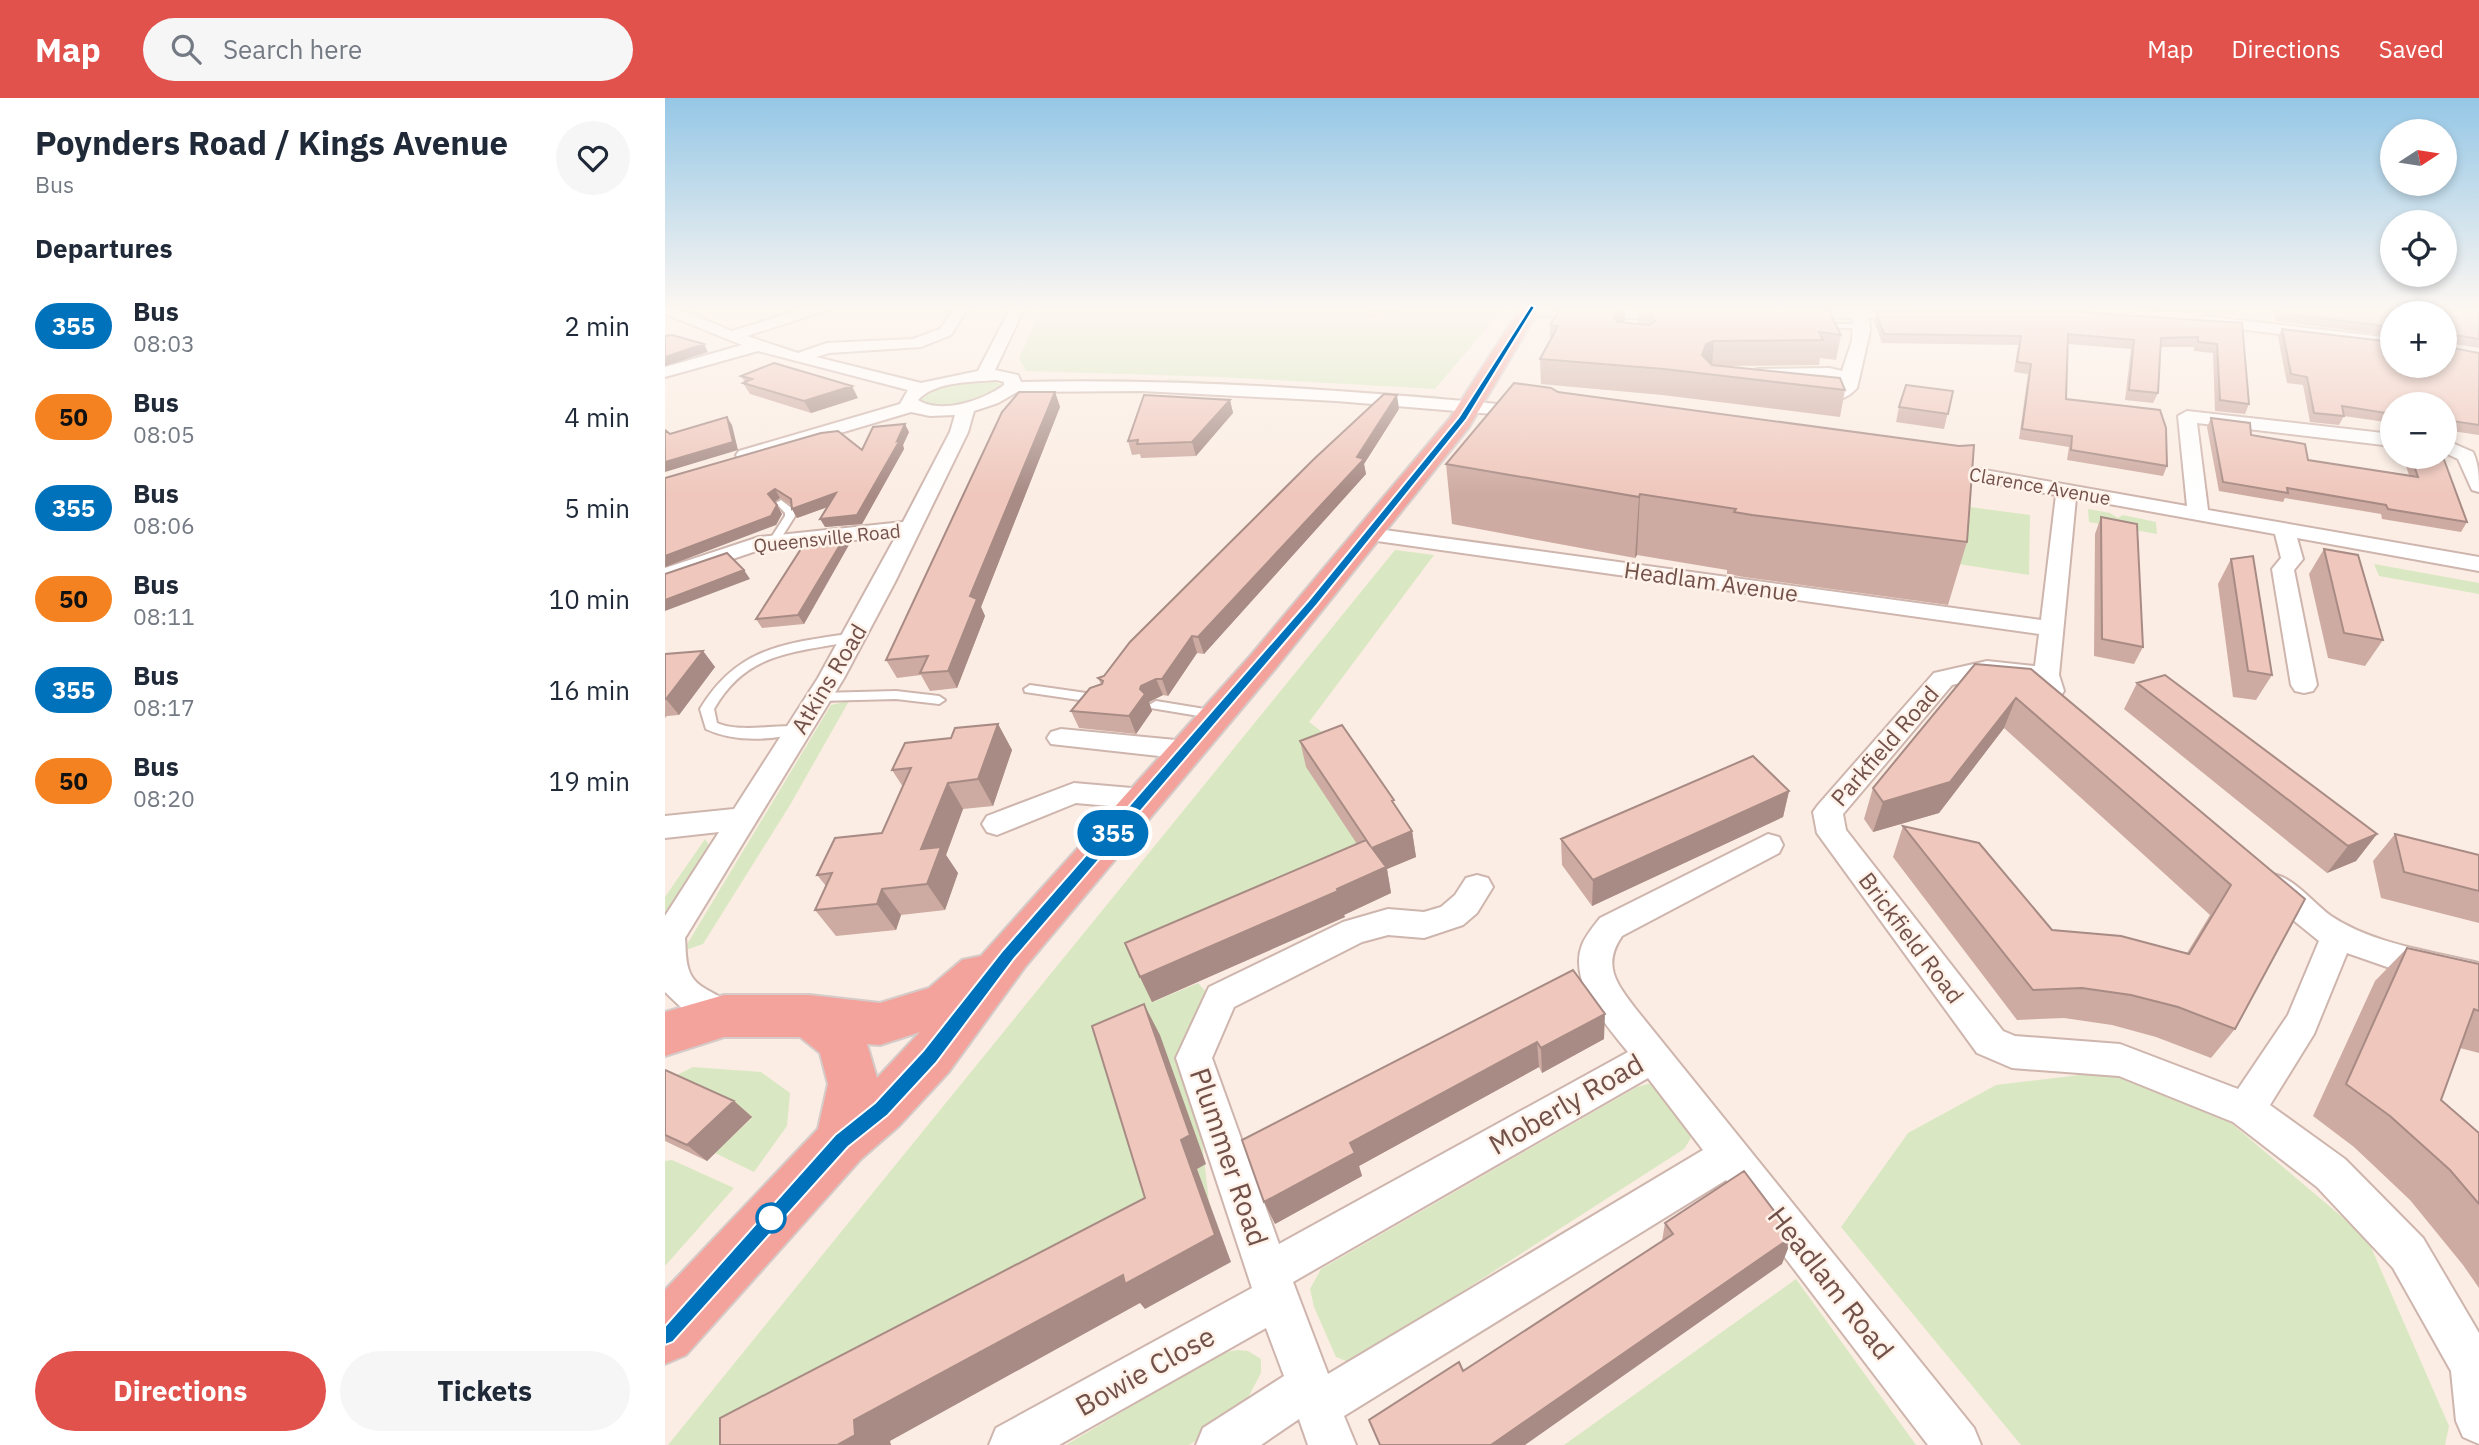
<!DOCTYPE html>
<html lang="en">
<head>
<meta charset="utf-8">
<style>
	body { margin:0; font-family:"IBM Plex Sans",sans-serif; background:#f6f6f7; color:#1f2937; height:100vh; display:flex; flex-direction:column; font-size:26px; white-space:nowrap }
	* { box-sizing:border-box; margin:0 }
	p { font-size:23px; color:#747a83 }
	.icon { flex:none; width:38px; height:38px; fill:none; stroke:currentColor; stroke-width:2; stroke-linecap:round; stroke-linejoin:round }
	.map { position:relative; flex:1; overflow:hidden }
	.side { display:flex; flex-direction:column; background:#fff; width:665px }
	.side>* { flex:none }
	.badge { padding:0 14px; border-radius:23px; font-size:24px; line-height:46px }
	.needle { width:46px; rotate:78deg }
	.controls { position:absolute; left:1715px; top:21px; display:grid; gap:14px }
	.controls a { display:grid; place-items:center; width:77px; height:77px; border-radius:50%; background:#fff; box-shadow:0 4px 10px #0003; font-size:35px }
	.map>.badge { position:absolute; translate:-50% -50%; box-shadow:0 0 0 4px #fff }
	h2 { padding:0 35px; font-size:26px; line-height:63px }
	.round { display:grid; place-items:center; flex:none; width:74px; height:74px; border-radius:37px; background:#f6f6f7 }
	.summary { display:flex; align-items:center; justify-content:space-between; height:119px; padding:0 35px }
	h1 { font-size:33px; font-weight:800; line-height:52px }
	.action { display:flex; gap:14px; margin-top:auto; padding:14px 35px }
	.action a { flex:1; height:80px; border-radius:42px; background:#e1524d; color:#fff; font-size:28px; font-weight:800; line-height:80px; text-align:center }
	.action a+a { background:#f6f6f7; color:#1f2937 }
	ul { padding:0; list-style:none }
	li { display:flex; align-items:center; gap:21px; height:91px; padding:0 35px }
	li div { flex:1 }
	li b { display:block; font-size:26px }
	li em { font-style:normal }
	li .badge { min-width:77px; font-weight:700; text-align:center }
	header { display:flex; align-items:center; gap:42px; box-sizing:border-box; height:98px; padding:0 35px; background:#e1524d; color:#fff }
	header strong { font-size:33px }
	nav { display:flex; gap:38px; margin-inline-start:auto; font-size:24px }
	.search { width:490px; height:63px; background:#f6f6f7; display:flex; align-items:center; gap:18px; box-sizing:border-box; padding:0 24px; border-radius:38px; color:#747a83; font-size:26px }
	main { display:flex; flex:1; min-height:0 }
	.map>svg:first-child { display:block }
	.green { fill:#d9e8c2 }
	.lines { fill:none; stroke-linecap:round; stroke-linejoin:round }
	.lane-casing { stroke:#ceb5ad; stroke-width:4 }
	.street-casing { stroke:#ceb5ad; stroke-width:4 }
	.highway-casing { stroke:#d5cbc9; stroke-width:4 }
	.lane { fill:#fff; fill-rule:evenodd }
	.street { fill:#fff; fill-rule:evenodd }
	.highway { fill:#f3a39c; fill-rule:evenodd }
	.wall { fill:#ceaba2 }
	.shaded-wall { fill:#a78b84 }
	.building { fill:#efc7bc; stroke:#a78b84; stroke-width:2 }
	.line { fill:#0072bc; stroke:#fff; stroke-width:2 }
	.stop-dot { fill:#fff; stroke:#0072bc; stroke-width:3.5 }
	.labels { text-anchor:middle; stroke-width:5; stroke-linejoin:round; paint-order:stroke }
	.far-street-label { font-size:19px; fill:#72514a; stroke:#fef2e9 }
	.street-label { font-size:23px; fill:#72514a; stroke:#fef2e9 }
	.near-street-label { font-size:28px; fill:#72514a; stroke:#fef2e9 }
</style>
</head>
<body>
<header>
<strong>Map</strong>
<div class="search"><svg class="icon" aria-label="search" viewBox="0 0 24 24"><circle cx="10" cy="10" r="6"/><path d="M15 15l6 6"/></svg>Search here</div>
<nav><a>Map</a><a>Directions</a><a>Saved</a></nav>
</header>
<main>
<section class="side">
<div class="summary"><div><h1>Poynders Road / Kings Avenue</h1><p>Bus</p></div><a class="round"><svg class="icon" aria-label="heart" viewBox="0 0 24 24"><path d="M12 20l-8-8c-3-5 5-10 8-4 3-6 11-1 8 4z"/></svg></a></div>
<h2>Departures</h2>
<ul>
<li><span class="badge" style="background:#0072bc;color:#fff">355</span><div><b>Bus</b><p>08:03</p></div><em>2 min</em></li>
<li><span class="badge" style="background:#f58220;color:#111">50</span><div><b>Bus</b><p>08:05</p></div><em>4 min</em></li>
<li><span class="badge" style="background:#0072bc;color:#fff">355</span><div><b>Bus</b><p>08:06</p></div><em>5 min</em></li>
<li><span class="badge" style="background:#f58220;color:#111">50</span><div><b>Bus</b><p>08:11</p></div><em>10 min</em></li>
<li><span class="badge" style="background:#0072bc;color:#fff">355</span><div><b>Bus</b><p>08:17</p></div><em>16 min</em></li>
<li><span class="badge" style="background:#f58220;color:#111">50</span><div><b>Bus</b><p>08:20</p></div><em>19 min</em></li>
</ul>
<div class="action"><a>Directions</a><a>Tickets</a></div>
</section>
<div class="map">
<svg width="1814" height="1347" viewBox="0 0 1814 1347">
	<rect width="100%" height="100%" fill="#fbede3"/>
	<!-- green -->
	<path class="green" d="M460,209H840L829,222L822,224L825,226L770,291L555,279L361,273L354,260L376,212Z
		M503,281L774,298L772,300L501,284Z
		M325,282L337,287L335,293C308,304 286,310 257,305L254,301L270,290Z
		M1297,408L1365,417L1364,477L1293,466Z
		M1423,411L1445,415L1453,420L1458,417L1491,424L1492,436L1424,424Z
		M730,452L769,457L644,624L682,653L704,764L488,904L533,885L549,903L524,930L544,1104L145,1316L144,1347H3Z
		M1709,466L1814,485V496L1714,478Z
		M184,603L125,707L38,846L18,853L166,607Z
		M40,741L44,747L0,817V799Z
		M28,969L96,974L125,995L122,1028L89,1074L50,1055L87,1020L0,983Z
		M1440,974L1566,1025L1702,1140L1784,1328L1780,1347H1356L1176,1129L1243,1035L1331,987Z
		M987,985L1022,1027L1026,1040L1019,1051L686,1265L671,1259L649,1209L645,1191L656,1171L972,989Z
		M7,1062L69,1090L0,1168V1063Z
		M1131,1181L1251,1347H899Z
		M573,1252L583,1253L596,1261V1275L575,1315L524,1347H401L556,1255Z"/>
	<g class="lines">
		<defs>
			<path id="lane" d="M1152,226H1199L1203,228L1199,230H1152Z
				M116,402L129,412L130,418L113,445L109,446L104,443L120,418V415L111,405Z
				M189,535L193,536L195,539L193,542C134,555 83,551 49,611L52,625C77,637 132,622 142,631L140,634C108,642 71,645 41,631L35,611C73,548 122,545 189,535Z
				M365,587L435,597L441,601L435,605L360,594L359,591Z
				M231,593L274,598L280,602L274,606L231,601L155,603L149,599L155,595Z
				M491,603L552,613L559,617L552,621L486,610L484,607Z"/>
			<path id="street" d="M0,209H9L67,233L143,209H164L162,212L82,238L133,255L162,245L248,241L275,231L290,209H304L286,237L256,249L164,255L151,259L256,285L313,273L346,209H360L330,272L353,277L356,284C526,280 695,293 865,309L874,314L865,319L671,303L477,293L352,294L333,305L309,313L303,334L230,484L179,580L20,840C21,851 20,864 25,875C34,896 66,896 76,918L71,929L59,933L20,913L0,894V818L54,734L0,740V718L69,711L153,580L231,438L97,451L0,484V470L94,439L238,424L285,334L290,317L265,318L246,314L88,361H74L71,357L74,353L235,306L243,292L93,253L0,279V269L77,247L0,216ZM332,282L339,284V287C319,302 276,317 253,302C270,283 308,284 332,282Z
				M862,210L1012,211L1020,216L1012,221L857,218L854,215Z
				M1126,210H1246L1254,215L1246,220H1204L1205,233L1192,290C1180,304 1149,312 1135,298C1145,288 1160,297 1175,288V283L1164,280L1092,281L1084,276L1092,271L1164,270L1177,273L1187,243L1188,220L1121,218L1118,215Z
				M1539,218L1727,240V250L1534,226L1531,223Z
				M1522,313L1727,336V348L1532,325L1543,412L1814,459V473L1632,440L1638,461L1629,472L1652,587L1648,593L1639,595L1630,593L1626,587L1607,471L1616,460L1610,436L1411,400L1394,577L1399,593L1395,599L1386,601L1377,599L1370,584L1322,579L1287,587L1178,716L1181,732L1338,933L1350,938L1455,946L1573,991L1623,917L1654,843L1595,795L1590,786L1595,777C1622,769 1645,803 1666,818C1708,846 1765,853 1814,865V893L1725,870L1682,855L1649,936L1605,1007L1680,1061L1758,1140L1814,1235V1346L1798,1339L1791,1323L1786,1273L1728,1170L1652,1089L1568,1024L1454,978L1347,970L1312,955L1152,735L1148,714L1153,707L1269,575L1322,563L1370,568L1374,536L705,442L697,441L694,436L697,431L705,430L1376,522L1391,397L1269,375L1262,373L1259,369L1262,365L1269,363L1522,408L1513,318Z
				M1780,342L1808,354C1814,367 1814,379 1814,394L1807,392L1793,361L1780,355Z
				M396,631L521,643L531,645L535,652L531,659L521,661L386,646L382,640L386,634Z
				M409,685L478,691L488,694L492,701L488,708L478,711L411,705L332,737L322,734L317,726L322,718Z
				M1103,736L1114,739L1118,747L1114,755L957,838C937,867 951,885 970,910L1309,1330L1316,1347H1263L1061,1082L679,1318L691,1347H643L634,1321L596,1347H531L538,1330L619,1278L601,1230L394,1347H324L331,1330L587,1190L511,960L544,889L678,824L723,811L759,814L776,809L790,797L801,780L812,777L823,780L828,789L812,815L798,827L759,840L723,837L697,844L569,909L547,960L614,1146L963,954C941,927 903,884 917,847C921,837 928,829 935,820ZM983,980L1038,1052L663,1276L628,1184Z"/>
			<path id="highway" d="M856,209H876L804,329L610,571L360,869L283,975L234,1028L196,1061L21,1257L0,1266V1192L153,1031L163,986L155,955L135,939H59L0,958V914L59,897H144L215,905L264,890L297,862L316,858L586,557L785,320ZM255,934L212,980L202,946L215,947Z"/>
		</defs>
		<!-- lane casing -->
		<use href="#lane" class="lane-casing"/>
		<!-- street casing -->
		<use href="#street" class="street-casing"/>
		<!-- highway casing -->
		<use href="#highway" class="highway-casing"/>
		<!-- lane -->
		<use href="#lane" class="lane"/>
		<!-- street -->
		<use href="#street" class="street"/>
		<!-- highway -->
		<use href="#highway" class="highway"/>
	</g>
	<!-- wall -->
	<path class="wall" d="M701,209H733V217L702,219Z
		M896,209H960L959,224L973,226L974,214L1176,237L1171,262L1155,260L1154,267L1062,268L1180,292L1175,319L997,297L876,286L875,261L885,242V227Z
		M1416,209H1575L1576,210L1572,218Z
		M1608,209H1814V250L1782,245V249L1814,255V337L1780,332V306H1727V327V325L1679,318L1674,327L1645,324L1638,287L1622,285L1613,239L1617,231L1780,268L1727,215V238L1611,223Z
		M1211,214L1577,225L1584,306L1580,316L1550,313L1548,255L1529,253V249H1495L1493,295L1488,305L1460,302L1466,251L1403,246L1401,301L1502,368L1498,378L1402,362L1404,349L1354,341L1363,276L1349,274L1353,247L1217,245L1209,223Z
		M76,278L193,300L146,315L85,296L78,285L80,284Z
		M1288,293L1279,331L1231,324L1234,309Z
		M390,294L395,309L316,509L320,518L292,590L265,593L256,577L232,580L221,562Z
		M893,294L1302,444L1283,507L1079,479L1062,476V472L972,457L970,460L787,426L781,366Z
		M565,302L568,315L531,358L476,360L475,356L467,357L463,343Z
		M734,311L699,366L701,376L539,556L532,555L503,598L498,597L484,604L487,613L471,636L414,630L406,613L436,586L433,580L439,578Z
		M1546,320L1643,362L1744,377L1738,359H1778L1802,424L1796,434L1717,421L1716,416L1620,400L1618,404L1554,393L1542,329Z
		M244,334L238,347L239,351L197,426L160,429L163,409L132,420L127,411L126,407L115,400L109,404L117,416L111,427L0,380L197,352Z
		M1436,419L1478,549L1469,566L1429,558L1430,436Z
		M185,445L139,526L97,530L91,521Z
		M1659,451L1718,542L1700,568L1663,560L1644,476Z
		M1566,461L1607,577L1591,602L1568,599L1553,486Z
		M38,553L50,569L14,617L2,618L0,620V556Z
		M1310,566L1640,801L1570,931L1546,960L1491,939L1447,927L1399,920L1352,922L1228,759L1238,728L1387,832L1522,855L1545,817L1339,630L1274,715L1208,734L1199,721L1208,690Z
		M1472,585L1712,736L1691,763L1662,775L1459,611Z
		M333,626L347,652L328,708L298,711L281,757L293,775L280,812L236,817L231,832L171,838L150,812L161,788L152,777L217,735L238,689L227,672L286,640Z
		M635,643L730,707L747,733L751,759L722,771L726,795L679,817L680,819L487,904L475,879L692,746L641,669Z
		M1124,693L1118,719L927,808L897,767L896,741Z
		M1730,736L1814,757V825L1716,800L1708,763Z
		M1742,850L1814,866V955L1795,950L1776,1002L1814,1035V1190L1798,1167L1745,1102L1689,1049L1648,1018L1710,883Z
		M908,872L939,941L877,975L874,969L694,1068L697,1078L610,1126Z
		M0,972L69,1003L87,1019L42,1063L0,1043Z
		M1000,1125L1117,1166L798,1273L997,1143Z"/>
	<!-- shaded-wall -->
	<path class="shaded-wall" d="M955,209H960V223L949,243V218Z
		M1049,243L1047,268L1037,257L1041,246Z
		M39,246L43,254L0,268V259Z
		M187,288L193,300L146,315L139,303Z
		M390,294L395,309L316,509L320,518L292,590L283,573L305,498Z
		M732,297L734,311L699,366L701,376L539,556L533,539L692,359Z
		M565,302L568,315L531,358L527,344Z
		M62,319L67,327L73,352L0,374V364Z
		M240,326L244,334L238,347L239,351L197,426L160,429L155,421L232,343Z
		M110,391L115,400L108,405L103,396Z
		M171,395L176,404L132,420L127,411Z
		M975,396L972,457L970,460L974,399Z
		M112,407L117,416L111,427L0,469V458Z
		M181,437L185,445L139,526L133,517Z
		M79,472L85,481L0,513V502Z
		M527,538L532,555L503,598L497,581Z
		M38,553L50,569L14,617L1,601Z
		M491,581L498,597L484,604L487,613L471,636L464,618L476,588Z
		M1351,600L1339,630L1274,715L1208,734L1218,704Z
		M333,626L347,652L328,708L313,681Z
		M283,685L298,711L281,757L293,775L280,812L262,786L256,751Z
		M1124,693L1118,719L927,808L928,782Z
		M747,733L751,759L722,771L726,795L679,817L680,819L487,904L475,879L672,791L707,750Z
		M1712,736L1691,763L1662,775L1683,748Z
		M217,791L236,817L231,832L212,806Z
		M479,906L495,937L541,1066L532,1071L566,1164L480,1211L475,1205L225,1343L226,1347H172L189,1322L458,1177L516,1042Z
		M940,916L939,941L877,975L876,950Z
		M872,944L874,969L694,1068L697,1078L610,1126L599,1104L685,1045Z
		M69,1003L87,1019L42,1063L22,1047Z
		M1128,1138L1117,1166L860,1347H826Z"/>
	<!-- building -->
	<path class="building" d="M896,209H955L949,218L952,224L985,227L990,223L987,217L974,214L977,209H1162L1176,237L1154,234L1158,242L1049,243L1041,246L1037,257L1047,267L1175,280L1180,292L999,271L875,261L893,228L885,227Z
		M1613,209H1814V241L1785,236L1782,239V249L1814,255V327L1780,322V306H1727V316L1677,308L1679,318L1649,315L1642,279L1626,276L1617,231L1727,244V268H1780V215H1727V229L1614,215Z
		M1211,214H1412L1577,225L1584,306L1555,302L1552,246L1533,244V239L1496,240L1493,295L1464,292L1469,242L1403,236L1401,301L1495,312L1501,330L1502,368L1406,352L1407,338L1357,331L1366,266L1352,264L1356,238L1219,236Z
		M7,237L39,246L0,259V238Z
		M109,265L187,288L139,303L78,285L87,281L76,278Z
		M849,285L886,290L893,294L1294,348L1309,347L1302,444L1087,417L1069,414L1071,411L975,396L974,399L781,366Z
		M1241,287L1288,293L1283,316L1234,309Z
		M354,294H390L305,498L312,501L283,573L255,575L263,558L221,562L337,314Z
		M719,296L732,297L692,359L699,361L533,539L527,538L497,581H491L476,588L475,591L480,596L464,618L406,613L425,590L437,586L438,583L433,580L439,578L465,544L649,361Z
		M479,297L565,302L527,344L472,346L473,342L463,343Z
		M62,319L68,344L0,364V332L5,336Z
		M1546,320L1585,325L1586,337L1640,346L1643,362L1753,379L1746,359H1778L1802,424L1723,411L1721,407L1622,390L1623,395L1558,384Z
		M240,326L232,343L235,342L192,417L155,421L171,395L127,411L126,401L110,391L103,396L112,407L106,418L0,458V380L156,335L173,333L197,352L208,329Z
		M1436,419L1472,426L1478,549L1437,541Z
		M181,437L133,517L91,521L143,440Z
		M1659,451L1693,457L1718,542L1679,535Z
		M62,455L79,472L0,502V476Z
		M1588,458L1607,577L1583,573L1566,461Z
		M38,553L1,601H0V556Z
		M1310,566L1366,571L1640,801L1570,931L1513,909L1466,897L1417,890L1368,892L1238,728L1314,745L1387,832L1456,838L1524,856L1566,787L1351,600L1285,684L1218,704L1208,690Z
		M1500,577L1712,736L1683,748L1472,585Z
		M333,626L313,681L283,685L256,751L276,749L262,786L217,791L212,806L150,812L167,775L152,777L170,740L217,735L246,670L227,672L240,645L286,640L290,630Z
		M677,627L729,702L727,703L747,733L707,750L721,769L672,791L673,793L475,879L460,845L701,742L706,749L635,643Z
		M1088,658L1124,693L928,782L896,741Z
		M1730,736L1814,757V793L1739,774Z
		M1742,850L1814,866V913L1809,911L1776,1002L1814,1035V1106L1785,1072L1725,1018L1681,986Z
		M908,872L940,916L876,950L872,944L685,1045L690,1055L599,1104L577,1042Z
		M479,906L525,1037L516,1042L550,1137L460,1186L458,1177L189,1322L190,1337L172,1347H55V1320L480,1100L427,928Z
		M0,972L69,1003L22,1047L0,1037Z
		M1079,1073L1128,1138L826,1347H715L704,1322L794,1264L798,1273L1008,1136L1000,1125Z"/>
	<!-- sky -->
	<linearGradient id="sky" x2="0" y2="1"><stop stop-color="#95c7e6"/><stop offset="0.53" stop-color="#fdf7f2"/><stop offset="1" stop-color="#fdf7f2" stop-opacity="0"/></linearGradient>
	<rect width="1814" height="397" fill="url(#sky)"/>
	<!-- line -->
	<path class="line" d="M866,207L870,209L801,322L652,507L349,861L271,965L223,1017L183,1049L8,1244L0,1247V1228L170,1037L210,1005L258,953L338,852L644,502L794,319Z"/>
	<!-- markers -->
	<circle class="stop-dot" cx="106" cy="1120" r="14"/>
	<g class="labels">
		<!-- far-street labels -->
		<g class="far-street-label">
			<text transform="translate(1375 388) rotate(10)" y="7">Clarence Avenue</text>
			<text transform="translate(162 440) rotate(-6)" y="7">Queensville Road</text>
		</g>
		<!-- street labels -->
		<g class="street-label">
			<text transform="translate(1046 484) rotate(8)" y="8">Headlam Avenue</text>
			<text transform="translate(164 581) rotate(-59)" y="8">Atkins Road</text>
			<text transform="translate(1220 648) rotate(-49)" y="8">Parkfield Road</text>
			<text transform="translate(1246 840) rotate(53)" y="8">Brickfield Road</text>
		</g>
		<!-- near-street labels -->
		<g class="near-street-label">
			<text transform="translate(901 1006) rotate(-30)" y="10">Moberly Road</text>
			<text transform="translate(564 1059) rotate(71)" y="10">Plummer Road</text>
			<text transform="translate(1166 1185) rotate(52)" y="10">Headlam Road</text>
			<text transform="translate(480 1273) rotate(-29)" y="10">Bowie Close</text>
		</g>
	</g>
</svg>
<div class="controls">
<a><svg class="needle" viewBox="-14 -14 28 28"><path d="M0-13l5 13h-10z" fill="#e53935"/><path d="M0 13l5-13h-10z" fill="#747a83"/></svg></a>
<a><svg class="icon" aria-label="locate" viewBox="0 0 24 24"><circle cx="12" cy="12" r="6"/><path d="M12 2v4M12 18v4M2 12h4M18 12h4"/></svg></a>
<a>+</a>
<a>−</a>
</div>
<b class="badge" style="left:448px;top:735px;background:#0072bc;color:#fff">355</b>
</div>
</main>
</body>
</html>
